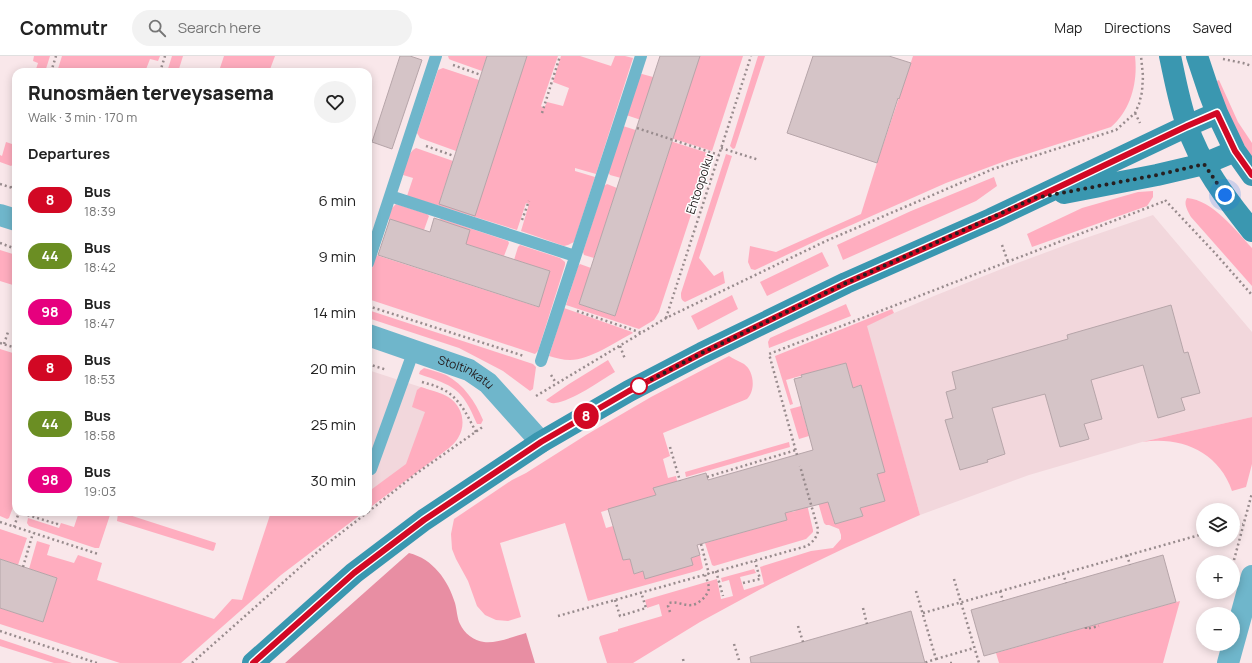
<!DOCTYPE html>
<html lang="en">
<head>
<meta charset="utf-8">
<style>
	body { margin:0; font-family:Manrope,sans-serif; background:#f2f2f2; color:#222; height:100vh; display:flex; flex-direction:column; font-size:15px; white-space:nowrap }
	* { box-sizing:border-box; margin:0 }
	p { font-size:13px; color:#767676 }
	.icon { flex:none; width:22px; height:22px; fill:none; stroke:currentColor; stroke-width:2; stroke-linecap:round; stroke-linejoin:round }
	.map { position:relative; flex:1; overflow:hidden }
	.side { position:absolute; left:12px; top:12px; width:360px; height:448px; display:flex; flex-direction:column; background:#fff; border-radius:12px; box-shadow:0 2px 10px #0003 }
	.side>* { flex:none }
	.badge { padding:0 8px; border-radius:13px; font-size:14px; line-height:26px }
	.controls { position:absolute; left:1196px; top:447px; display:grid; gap:8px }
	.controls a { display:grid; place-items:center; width:44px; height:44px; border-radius:50%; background:#fff; box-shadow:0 2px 10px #0003; font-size:20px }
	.you { position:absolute; width:20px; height:20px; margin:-10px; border:3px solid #fff; border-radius:50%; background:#1a73e8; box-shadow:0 0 0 6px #1a73e833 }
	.map>.badge { position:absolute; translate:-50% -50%; box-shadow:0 0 0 2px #fff }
	h2 { padding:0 16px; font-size:15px; line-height:36px }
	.round { display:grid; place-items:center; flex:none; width:42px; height:42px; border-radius:21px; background:#f2f2f2 }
	.headline { display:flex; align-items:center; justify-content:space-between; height:68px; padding:0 16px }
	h1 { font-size:19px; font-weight:800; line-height:30px }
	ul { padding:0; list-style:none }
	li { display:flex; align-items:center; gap:12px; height:56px; padding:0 16px }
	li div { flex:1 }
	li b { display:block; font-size:15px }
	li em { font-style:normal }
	li .badge { min-width:44px; font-weight:700; text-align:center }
	header { display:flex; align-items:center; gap:24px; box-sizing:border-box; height:56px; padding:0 20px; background:#fff; border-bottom:1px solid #e0e0e0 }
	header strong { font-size:19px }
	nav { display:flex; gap:22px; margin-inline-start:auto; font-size:14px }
	.search { width:280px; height:36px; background:#f2f2f2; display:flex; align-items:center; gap:10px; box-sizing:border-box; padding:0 14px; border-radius:22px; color:#767676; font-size:15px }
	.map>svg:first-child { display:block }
	.built { fill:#f2d7dc }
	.green { fill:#ffadbf }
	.forest { fill:#e88ea3 }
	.building { fill:#d5c4c7; stroke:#b6a5a9 }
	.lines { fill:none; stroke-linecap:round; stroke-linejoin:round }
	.path { stroke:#988b8d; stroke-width:2.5; stroke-dasharray:2 3; stroke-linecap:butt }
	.lane { stroke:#6fb6cb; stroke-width:12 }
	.street { stroke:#6fb6cb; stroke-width:22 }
	.secondary { stroke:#3a97b0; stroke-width:22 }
	.line-casing { stroke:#fff; stroke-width:9 }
	.line { stroke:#d20824; stroke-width:6 }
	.walk { stroke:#262021; stroke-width:4; stroke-dasharray:0 7.2 }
	.stop-dot { fill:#fff; stroke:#d20824; stroke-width:2 }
	.labels { text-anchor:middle; stroke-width:3; stroke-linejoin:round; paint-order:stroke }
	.street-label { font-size:12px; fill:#262021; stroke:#fff }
</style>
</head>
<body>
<header>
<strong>Commutr</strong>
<div class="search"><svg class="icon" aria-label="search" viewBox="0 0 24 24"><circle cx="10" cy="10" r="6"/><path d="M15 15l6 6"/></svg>Search here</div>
<nav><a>Map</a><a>Directions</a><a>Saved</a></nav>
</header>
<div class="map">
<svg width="1252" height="607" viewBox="0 0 1252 607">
	<rect width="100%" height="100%" fill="#f9e7ea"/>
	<!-- built -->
	<path class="built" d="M1153,159L1252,276V361L1142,386L1029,419L920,459L866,269L934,240L1004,212L1074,186Z
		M368,314L442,338L449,341L454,346L459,353L462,360V368L458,382L449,392L368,453Z"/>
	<!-- green -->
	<path class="green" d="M34,0H50L45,16H35L38,7L33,5Z
		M62,0H160L158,5L150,3L145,16H57Z
		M172,0H183L178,16H167Z
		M224,0H275L269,16H221L219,15Z
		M448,0H487L482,15L451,4L449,3Z
		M527,0H558L541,50L544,52L547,46L563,50L569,32L553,26L561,0H580L611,10L615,0H625L633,2L596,118L575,112V115L595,121L574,186L568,189L564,190L521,175L529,148L526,147L517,174L407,140L413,122L403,119C406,110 407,96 416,92L453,105L441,141L477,152Z
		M700,0H743L712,95L639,72L641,64L626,59L639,19L642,18L653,21Z
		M758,0H765L735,92L733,93L730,90Z
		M913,0H1135C1138,26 1131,54 1111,71L1008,104L946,127L822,182L755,214L751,213L748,206L750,190L776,196L861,158L877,107Z
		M443,12L479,24L456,95L420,82L417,77L438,14Z
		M1219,24L1238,66L1252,87V101L1232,70L1214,26Z
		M623,70L711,98L659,256L654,264L639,273L566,249L578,210L580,208L591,212L579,248L615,260L668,98L621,122L610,119L608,116Z
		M16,75L15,107L11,110L0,106V99L2,100L6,86L12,88Z
		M726,98L732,100L699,202L714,220L723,215L725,227L685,246C681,244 681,242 681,237Z
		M994,121L997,130L976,145L843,204L837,189L911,155Z
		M607,128L617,132L594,202L584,199L583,196L604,130Z
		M1153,135V141L1147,150L1032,191L1027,178L1082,152L1138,136Z
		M1187,142C1213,144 1236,175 1252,192V230L1191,161C1188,155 1183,148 1187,142Z
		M396,148L427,158L429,160L424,174L388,163L392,152Z
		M440,163H442L508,185L509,187L504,200L434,178L438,165Z
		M520,189L560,202L565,206V209L538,295L535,298L368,243V225L376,199L538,251L550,215L514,204L518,191Z
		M0,194L16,199V230L0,225Z
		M822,196L829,210L767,240L760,226Z
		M732,239L738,253L698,274L691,260Z
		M846,248L851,260L769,292L768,286L770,282Z
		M564,252L632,276L633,277C615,286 590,304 570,304C563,304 556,302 549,300Z
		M892,253L894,257L867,270L920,459L845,492L772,527L700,566L633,607H607L599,582L600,580L618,575V573L662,560L659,548L647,552L645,544L717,523L721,543L733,540L729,524L722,526L721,522L754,513L756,517L740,521L744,534L764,528L760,511L811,495L833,492L841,483V479L839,473L829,469H826L824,467L813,429L823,426L835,468L863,460L860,452L885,445L877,418L871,366L860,329L853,332L846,307L786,324L793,348L790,349L775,300Z
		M368,254L533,308L536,311L533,333L530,335L503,315L459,292L368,262Z
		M0,293L16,298V443L9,462L7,463L0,460Z
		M729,300C733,303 739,305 744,308C754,315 756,334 747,343L663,377L670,400L663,403L668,422L676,420L679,433L654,432L656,439L601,456L606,472L613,470L623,504L630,503L634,518L643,515L645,523L691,502L700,499L703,512L700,514L588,545L565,467L500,487L521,561L508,565L496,564L485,559L477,550L468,525L456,503L452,493L451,478L454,463L512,424L526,417L586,379L651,341Z
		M608,304L615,316C600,325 572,345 555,347C552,348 549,346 546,344L569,328Z
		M424,312C431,314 439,316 446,319C464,329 475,345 483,364L481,368H477C462,332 454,330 419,318L420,315Z
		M421,331C429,334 440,336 448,341C462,349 467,368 458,382C456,386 452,389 449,392L368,453V436L406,408L425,356L412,351L417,334Z
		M801,350L809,380L799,383L790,353Z
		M1252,361V408L1246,431L1232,435C1219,396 1181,380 1142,386Z
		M789,386L790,391L686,421L685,416Z
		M803,431L813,474V476L806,483L714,510L712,509L705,487L787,464L785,457L796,455L790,436Z
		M79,456H111L99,492H95L29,470L27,467L28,462L59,472L61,467L74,471Z
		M120,456L216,487L214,494L213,495L117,465L118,457Z
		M271,456H364L281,519L181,607H120L0,568V552L43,566L57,522L29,513L37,485L50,489L47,499L74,507L78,499L102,507L97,524L214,563L232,543L242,544Z
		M0,473L27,482L18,509L0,503Z
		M1180,545L1163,607H999L996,597Z
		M0,583L72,607H54L0,590Z"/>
	<!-- forest -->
	<path class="forest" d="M409,497C433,503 448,524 455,547C457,554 457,562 460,568C464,577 474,585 484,586C495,588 515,580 526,577L535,607H285Z"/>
	<!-- building -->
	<path class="building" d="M400,0H410L422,4L392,93L372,86Z
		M487,0H527L475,160L439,148Z
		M660,0H700L615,260L579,248Z
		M813,0H889L911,7L899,43L898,42L877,107L787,77Z
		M434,162L470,174L466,188L550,215L539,251L378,199L390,163L430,176Z
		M1171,249L1184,297L1188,296L1200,337L1181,342L1185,354L1158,362L1143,309L1091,324L1102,363L1084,368L1089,383L1060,391L1045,338L992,352L1005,398L987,404L988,406L960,414L945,364L953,362L946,336L956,333L952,316L1068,283L1067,279Z
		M846,307L853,332L861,329L885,416L877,418L885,445L860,452L863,460L835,468L828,446L785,457L787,464L697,489L700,499L691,502L693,509L645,523L643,515L634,518L630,503L623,504L608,453L656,439L653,432L706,417L708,424L813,394L794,323L802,321L801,319Z
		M1163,499L1176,546L984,600L971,554Z
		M0,503L57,522L43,566L0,552Z
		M911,555L925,607H751L750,601Z"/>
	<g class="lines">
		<!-- path -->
		<path class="path" d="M1223,3L1243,7L1252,10
			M453,9L481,19
			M51,16L56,0
			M160,16L165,0
			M542,57L560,0
			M1135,57L1140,67
			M16,66L14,70L16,72
			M637,72L719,99
			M426,90L454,100
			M721,92L759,104
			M0,128L16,133
			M12,132L16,121
			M1165,144L1214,196L1252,239
			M522,164L529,145
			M0,187L16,193
			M1002,189L1008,206
			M368,250L524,300
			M577,255L642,277
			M666,262L751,0
			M0,287L16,292
			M4,288L8,276
			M620,290L625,303
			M368,308L387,314
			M551,319L556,327
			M422,326C428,328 434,329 440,332C459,340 467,359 476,376
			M536,340L666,262L826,185L993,113L1116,74L1135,57L1139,48L1142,36L1143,20L1141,0
			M670,391L680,425
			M797,399L769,298L1165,145
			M707,421L796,394
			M18,456L57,468V465
			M368,456L417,417L484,370
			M0,466L98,498
			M14,471L19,456
			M1233,472L1243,468
			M701,488L709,518
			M1127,499L1130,509
			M1234,504L1252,437
			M23,511L33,477
			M716,515L723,540
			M1063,517L1066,527
			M954,523L979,607
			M743,527L760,523L755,505
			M916,535L936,603L924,607
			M1000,535L1003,545
			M615,544L620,560L646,552L641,536
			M863,552L867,568
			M670,556L668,550L669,547C677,545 684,550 692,549C699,548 709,539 709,531C708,527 707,523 705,519
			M923,557L1203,478
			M558,560L807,490C813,486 818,480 818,473L800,410
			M798,570L803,586
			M1086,571V573L1099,570
			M0,575L97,607
			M734,588L739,604
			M683,603L684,607
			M936,603L974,592
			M192,607L323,491L368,456
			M950,607H953"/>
		<!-- lane -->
		<path class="lane" d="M390,140L575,200
			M368,207L436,0
			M541,305L641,0
			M371,413L414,294"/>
		<!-- street -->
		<g class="street">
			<path d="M0,159L16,164"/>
			<path id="s1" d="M368,279L469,314L488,327L541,386"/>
			<path d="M1228,607L1252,520"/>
		</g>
		<!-- secondary -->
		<path class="secondary" d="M1170,0C1175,23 1179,46 1187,69C1199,107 1227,144 1252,175
			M1197,0L1209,36L1217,57L1235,95L1252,119
			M1064,137L1157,119L1204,108L1235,95
			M253,607L354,517L424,464L541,386L629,335L702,297L846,227L991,163L1187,70L1217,57"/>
	</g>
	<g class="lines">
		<defs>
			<path id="line" d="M253,607L354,517L424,464L541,386L629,335L702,297L846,227L1002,158L1187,70L1217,57L1235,95L1252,119"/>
		</defs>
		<!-- line casing -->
		<use href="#line" class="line-casing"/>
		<!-- line -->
		<use href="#line" class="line"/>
		<!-- walk -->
		<path class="walk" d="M639,330L702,297L846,227L1035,142L1157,119L1204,108L1225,139"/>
	</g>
	<!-- markers -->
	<circle class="stop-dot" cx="639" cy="330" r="8"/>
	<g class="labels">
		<!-- street labels -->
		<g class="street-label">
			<text transform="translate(700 128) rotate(-72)" y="4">Ehtoopolku</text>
			<text dy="4" stroke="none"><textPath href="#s1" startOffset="105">Stoltinkatu</textPath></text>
		</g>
	</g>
</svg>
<div class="controls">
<a><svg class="icon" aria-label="layers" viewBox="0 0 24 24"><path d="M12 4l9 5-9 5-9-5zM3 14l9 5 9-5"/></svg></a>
<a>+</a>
<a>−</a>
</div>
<div class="you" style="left:1225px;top:139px"></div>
<b class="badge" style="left:586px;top:360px;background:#d20824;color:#fff">8</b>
<section class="side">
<div class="headline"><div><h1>Runosmäen terveysasema</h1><p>Walk · 3 min · 170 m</p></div><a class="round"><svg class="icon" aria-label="heart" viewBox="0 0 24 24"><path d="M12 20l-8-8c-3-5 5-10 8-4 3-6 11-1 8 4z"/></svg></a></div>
<h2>Departures</h2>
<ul>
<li><span class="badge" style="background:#d20824;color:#fff">8</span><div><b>Bus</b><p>18:39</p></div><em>6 min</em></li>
<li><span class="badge" style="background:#6b8e23;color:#fff">44</span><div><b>Bus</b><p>18:42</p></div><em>9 min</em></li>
<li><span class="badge" style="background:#e6007e;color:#fff">98</span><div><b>Bus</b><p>18:47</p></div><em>14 min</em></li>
<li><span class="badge" style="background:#d20824;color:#fff">8</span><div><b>Bus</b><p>18:53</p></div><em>20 min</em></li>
<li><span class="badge" style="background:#6b8e23;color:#fff">44</span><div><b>Bus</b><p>18:58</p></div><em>25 min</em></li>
<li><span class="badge" style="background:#e6007e;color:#fff">98</span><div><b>Bus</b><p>19:03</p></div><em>30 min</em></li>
</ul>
</section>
</div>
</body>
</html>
